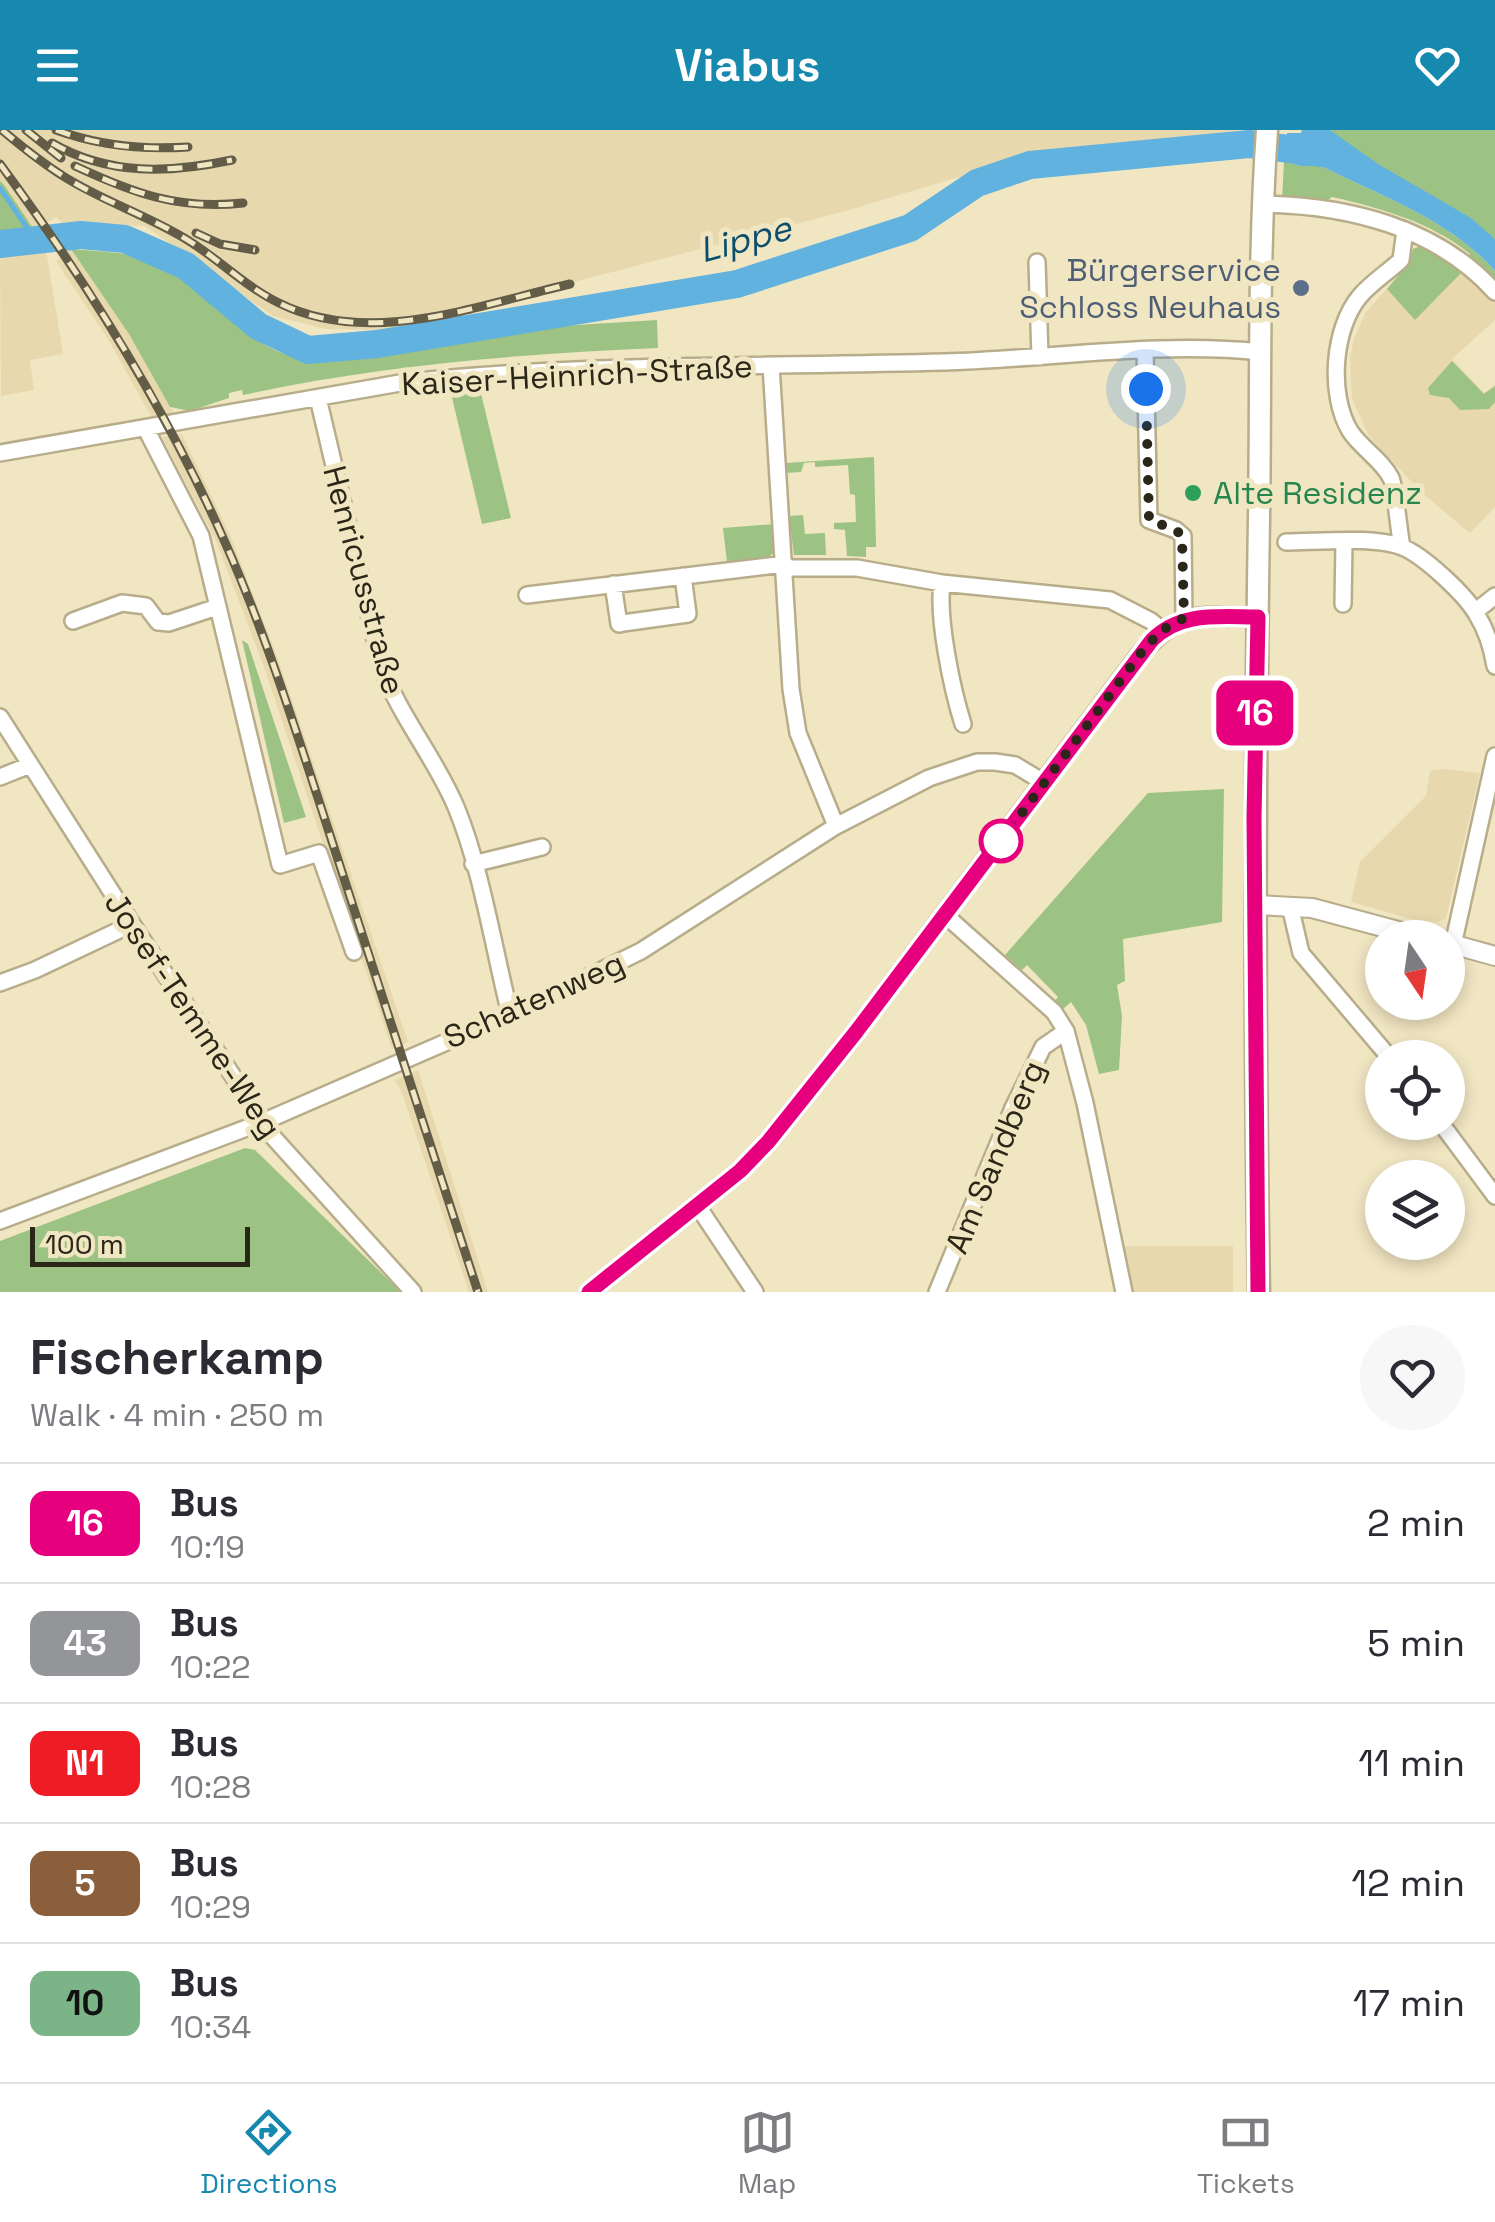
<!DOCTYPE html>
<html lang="en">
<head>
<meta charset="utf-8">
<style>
	body { margin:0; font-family:"Space Grotesk",sans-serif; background:#f7f7f7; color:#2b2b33; height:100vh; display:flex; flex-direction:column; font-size:38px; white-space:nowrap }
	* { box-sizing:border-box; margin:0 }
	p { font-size:32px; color:#7c7c81 }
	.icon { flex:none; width:55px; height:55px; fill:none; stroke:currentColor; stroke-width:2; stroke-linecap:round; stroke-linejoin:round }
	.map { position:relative; height:1162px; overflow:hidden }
	.details { display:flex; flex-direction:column; background:#fff; flex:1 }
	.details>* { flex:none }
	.badge { padding:0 20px; border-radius:15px; font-size:35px; line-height:65px }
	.needle { width:65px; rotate:167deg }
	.controls { position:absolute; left:1365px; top:790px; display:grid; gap:20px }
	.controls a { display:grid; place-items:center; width:100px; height:100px; border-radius:50%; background:#fff; box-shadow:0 5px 15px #0003; font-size:50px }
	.scale { position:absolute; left:30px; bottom:25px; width:220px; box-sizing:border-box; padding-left:10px; border:5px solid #2a2618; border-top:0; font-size:28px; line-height:35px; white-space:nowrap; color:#2a2618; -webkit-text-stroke:8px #f1e6c2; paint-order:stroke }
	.you { position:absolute; width:50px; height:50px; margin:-25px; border:8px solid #fff; border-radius:50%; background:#1a73e8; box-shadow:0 0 0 15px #1a73e833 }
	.map>.badge { position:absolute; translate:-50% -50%; box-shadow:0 0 0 5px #fff }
	.round { display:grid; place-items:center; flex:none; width:105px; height:105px; border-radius:52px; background:#f7f7f7 }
	.summary { display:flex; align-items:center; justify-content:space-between; height:170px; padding:0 30px }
	h1 { font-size:48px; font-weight:700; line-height:75px }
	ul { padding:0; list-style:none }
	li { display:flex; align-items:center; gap:30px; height:120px; padding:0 30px; border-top:2px solid #e1e1e2 }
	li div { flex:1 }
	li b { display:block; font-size:38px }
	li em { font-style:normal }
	li .badge { min-width:110px; font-weight:700; text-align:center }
	header { display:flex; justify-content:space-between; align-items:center; height:130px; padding:0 30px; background:#1788ae; color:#fff; font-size:45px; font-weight:700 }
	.tabs { display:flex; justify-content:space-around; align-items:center; height:140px; border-top:2px solid #e1e1e2; background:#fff; font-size:28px; color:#7c7c81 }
	.tabs a { display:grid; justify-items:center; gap:5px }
	.tabs .active { color:#1788ae }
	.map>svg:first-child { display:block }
	.built { fill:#e7d8ae }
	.green { fill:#9cc383 }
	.water { fill:#62b2e0 }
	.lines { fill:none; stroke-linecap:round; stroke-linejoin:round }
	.stream { stroke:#62b2e0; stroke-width:5 }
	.river { stroke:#62b2e0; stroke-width:28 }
	.minor-casing { stroke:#b8ad8b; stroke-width:20 }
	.tertiary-casing { stroke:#b8ad8b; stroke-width:22 }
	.secondary-casing { stroke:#b8ad8b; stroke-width:25 }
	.minor { stroke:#fff; stroke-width:15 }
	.tertiary { stroke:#fff; stroke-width:18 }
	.secondary { stroke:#fff; stroke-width:20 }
	.rail-casing { stroke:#635d48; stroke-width:9 }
	.rail { stroke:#f1e6c2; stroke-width:5; stroke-dasharray:15; stroke-linecap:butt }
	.line-casing { stroke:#fff; stroke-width:22 }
	.line { stroke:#e6007e; stroke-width:15 }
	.walk { stroke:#2a2618; stroke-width:10; stroke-dasharray:0 18 }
	.service-dot { fill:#5c6f8a; stroke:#f1e6c2; stroke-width:4 }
	.leisure-dot { fill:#2e9e5b; stroke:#f1e6c2; stroke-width:4 }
	.stop-dot { fill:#fff; stroke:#e6007e; stroke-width:5 }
	.labels { text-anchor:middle; stroke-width:10; stroke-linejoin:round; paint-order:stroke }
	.service-label { font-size:32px; fill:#4e5e75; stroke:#f1e6c2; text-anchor:end }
	.street-label { font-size:32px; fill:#2a2618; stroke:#f1e6c2 }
	.leisure-label { font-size:32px; fill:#27864d; stroke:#f1e6c2; text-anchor:start }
	.water-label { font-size:35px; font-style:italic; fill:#0b4d6c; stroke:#f1e6c2 }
</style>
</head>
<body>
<header><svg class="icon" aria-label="menu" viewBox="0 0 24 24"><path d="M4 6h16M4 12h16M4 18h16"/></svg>Viabus<svg class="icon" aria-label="heart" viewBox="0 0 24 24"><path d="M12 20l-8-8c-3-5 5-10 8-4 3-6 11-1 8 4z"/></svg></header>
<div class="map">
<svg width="1495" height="1162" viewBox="0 0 1495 1162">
	<rect width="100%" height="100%" fill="#f1e6c2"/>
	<!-- built -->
	<path class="built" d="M0,0H1238L955,48L849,80L391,200L326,199L273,186L145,96L62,93L56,87L35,101L0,51Z
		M1427,114L1476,148L1495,172V190L1452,229L1484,263L1495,255V377L1470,403L1421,362L1369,306L1352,269L1350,229L1354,208L1366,182L1410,132L1412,119Z
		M71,119L129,204L174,284L152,288L108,209L56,131Z
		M46,120L63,224L30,230L34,260L1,266L0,126Z
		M182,304L230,405L278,529L408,912L392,919L264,537L216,411L162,307Z
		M1444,639L1480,643L1446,788L1437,792L1412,789L1351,772L1360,732L1426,666L1430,641Z
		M418,940L488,1162H469L401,960L394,950Z
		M1125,1116H1233V1162H1134Z"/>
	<!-- green -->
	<path class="green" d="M1330,0H1495V109C1446,66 1378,45 1330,0Z
		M1284,31L1300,36H1321C1381,66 1450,90 1495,141V157L1467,128L1470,124C1431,92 1380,78 1332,67L1320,76L1282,72Z
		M0,51L4,55L35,101L0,106Z
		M1427,114L1459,134L1462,142L1415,190L1387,159L1410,131L1413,119Z
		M71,119C103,122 142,122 171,137C210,158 234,201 275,220C294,229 315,229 336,230L561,196L657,190L658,218C518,224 380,235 243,265L242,260L229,263V268L190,281L170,277L129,204Z
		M1452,231L1484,264L1495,256V272L1489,279L1460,280L1449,268L1430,265L1428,258Z
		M479,255L511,388L482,394L450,259Z
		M874,327L876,417H866V427L847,426L845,400L834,399V393L856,392L855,365L850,364L848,335L815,337V332L804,333L801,342L786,343V333Z
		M803,385L805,404L825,403L826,425H794L789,386Z
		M775,394L777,420L769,427L727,432L723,398Z
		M242,510L248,514L306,687L284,693Z
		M1224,659L1222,792L1123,809L1125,851L1117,855L1122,886L1119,940L1099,944L1086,895L1071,872L1062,880L1054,872L1058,867L1027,835L1022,840L1005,825L1148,663Z
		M245,1018L255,1020L401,1162H0V1111Z"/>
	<!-- water -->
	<path class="water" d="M1302,0H1330L1378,34L1471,88L1495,109V141C1450,90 1381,66 1321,36H1300L1284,31L1287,3H1301Z"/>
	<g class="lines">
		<!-- stream -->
		<path class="stream" d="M0,58L36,111
			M449,190L456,200"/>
		<!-- river -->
		<path class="river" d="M0,114L81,105L125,109L186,136L258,196L308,220L377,214L737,154L910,98L977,53L1030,35L1249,14L1322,23"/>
		<defs>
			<path id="minor" d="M1262,74C1347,75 1437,97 1495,162
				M1037,132L1040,227
				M1145,220L1149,390L1176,400L1183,406L1184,489
				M771,235L791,559L798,603L836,696
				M318,268L381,535C399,586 435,627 456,677C481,737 494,820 510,884
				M146,299L201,406L280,735L319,723L354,822
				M0,323L400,253C581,233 763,237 944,232C1050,229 1156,211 1262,222
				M1286,412C1316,412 1375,406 1402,417C1423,425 1466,465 1477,485C1487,501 1492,518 1495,536
				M1402,417C1399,403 1395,355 1391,348C1382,330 1361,318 1350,301C1328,264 1333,198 1360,166C1371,153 1388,142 1401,130L1405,100
				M786,438H857L942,453L1110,470L1151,491L1162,500
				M942,453C937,488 952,559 963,594
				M613,454L619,494L623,493L688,484L683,446
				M527,465L785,434
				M1343,474L1344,412
				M1476,481L1495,466
				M73,491L122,473L146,476L158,492L169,493L217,477
				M0,587L132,794L274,1008L413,1162
				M0,647L30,635
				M473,734L542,717
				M1290,776L1301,823L1390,928
				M944,784L1054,882L1066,901L1085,973L1124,1162
				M1453,815L1495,626
				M0,853L35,840L132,794
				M1440,992L1495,1066
				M697,1075L755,1162
				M0,1091L265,991L529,876L641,821L836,696L929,648L977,632H995L1015,635L1045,653
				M937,1162L1013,978L1043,917L1066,901"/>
			<path id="tertiary" d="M1256,775L1312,778L1424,808
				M1448,813L1495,826
				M589,1162L740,1041L768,1012L856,902L1139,526C1178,478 1200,487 1258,487"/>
			<path id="secondary" d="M1259,1162C1254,904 1255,646 1259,387C1261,258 1258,129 1267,0"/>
		</defs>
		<!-- minor casing -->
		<use href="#minor" class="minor-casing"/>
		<!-- tertiary casing -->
		<use href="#tertiary" class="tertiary-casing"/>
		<!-- secondary casing -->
		<use href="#secondary" class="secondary-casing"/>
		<!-- minor -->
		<use href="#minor" class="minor"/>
		<!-- tertiary -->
		<use href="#tertiary" class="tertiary"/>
		<!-- secondary -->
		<use href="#secondary" class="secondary"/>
		<defs>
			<path id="rail" d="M2,0C21,16 41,32 63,46C99,69 141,83 179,105C214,124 242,155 279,173C370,218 478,175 570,154
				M26,0L61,28
				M56,0C100,16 142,20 188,17
				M52,13C109,46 170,43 232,30
				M0,34C87,152 164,275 224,410C266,504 297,604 329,702C379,855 428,1009 478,1162
				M75,36C133,63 178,80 243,73
				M196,103L220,114L255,120"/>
		</defs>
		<!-- rail casing -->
		<use href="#rail" class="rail-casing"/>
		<!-- rail -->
		<use href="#rail" class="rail"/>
	</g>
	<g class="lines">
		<defs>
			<path id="line" d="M589,1162L740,1041L768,1012L856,902L1152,510C1181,481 1219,487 1258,487L1254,688L1258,1162"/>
		</defs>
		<!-- line casing -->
		<use href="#line" class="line-casing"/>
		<!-- line -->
		<use href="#line" class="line"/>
		<!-- walk -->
		<path class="walk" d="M1001,711L1144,519L1162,500L1184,488L1182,406L1176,400L1149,390L1146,259"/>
	</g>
	<!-- markers -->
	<circle class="service-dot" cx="1301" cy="158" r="10"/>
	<circle class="leisure-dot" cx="1193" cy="363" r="10"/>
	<circle class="stop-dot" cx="1001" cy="711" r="20"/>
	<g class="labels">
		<!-- service labels -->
		<g class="service-label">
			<text x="1281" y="151">Bürgerservice<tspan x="1281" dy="37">Schloss Neuhaus</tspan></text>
		</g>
		<!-- street labels -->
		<g class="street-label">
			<text transform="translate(577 245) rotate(-3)" y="11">Kaiser-Heinrich-Straße</text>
			<text transform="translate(364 450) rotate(75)" y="11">Henricusstraße</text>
			<text transform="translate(534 870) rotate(-24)" y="11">Schatenweg</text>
			<text transform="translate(193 885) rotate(56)" y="11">Josef-Temme-Weg</text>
			<text transform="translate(995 1027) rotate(-67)" y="11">Am Sandberg</text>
		</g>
		<!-- leisure labels -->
		<g class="leisure-label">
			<text x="1213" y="374">Alte Residenz</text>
		</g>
		<!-- water labels -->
		<g class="water-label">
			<text transform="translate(745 109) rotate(-15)" y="12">Lippe</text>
		</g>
	</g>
</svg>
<div class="controls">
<a><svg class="needle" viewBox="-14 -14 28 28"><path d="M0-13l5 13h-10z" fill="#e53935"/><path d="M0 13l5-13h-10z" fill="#7c7c81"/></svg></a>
<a><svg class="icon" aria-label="locate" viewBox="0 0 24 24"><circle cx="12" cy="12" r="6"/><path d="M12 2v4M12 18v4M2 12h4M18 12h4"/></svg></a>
<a><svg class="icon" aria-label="layers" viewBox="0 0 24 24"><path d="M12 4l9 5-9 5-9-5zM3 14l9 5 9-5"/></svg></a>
</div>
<div class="scale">100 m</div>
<div class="you" style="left:1146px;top:259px"></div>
<b class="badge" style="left:1255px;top:583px;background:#e6007e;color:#fff">16</b>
</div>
<section class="details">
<div class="summary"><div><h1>Fischerkamp</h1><p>Walk · 4 min · 250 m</p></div><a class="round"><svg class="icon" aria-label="heart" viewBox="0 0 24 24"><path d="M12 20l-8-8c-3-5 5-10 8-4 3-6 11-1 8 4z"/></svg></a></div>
<ul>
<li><span class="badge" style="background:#e6007e;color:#fff">16</span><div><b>Bus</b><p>10:19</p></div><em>2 min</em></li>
<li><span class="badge" style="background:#949599;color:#fff">43</span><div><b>Bus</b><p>10:22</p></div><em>5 min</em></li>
<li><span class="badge" style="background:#ee1c25;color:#fff">N1</span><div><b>Bus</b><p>10:28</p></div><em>11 min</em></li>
<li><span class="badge" style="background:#8b5e3c;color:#fff">5</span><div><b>Bus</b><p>10:29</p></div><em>12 min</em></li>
<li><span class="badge" style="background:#7bb587;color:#111">10</span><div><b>Bus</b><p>10:34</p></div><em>17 min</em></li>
</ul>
</section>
<nav class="tabs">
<a class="active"><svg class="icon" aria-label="directions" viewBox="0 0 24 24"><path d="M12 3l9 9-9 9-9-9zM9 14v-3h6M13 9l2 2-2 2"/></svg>Directions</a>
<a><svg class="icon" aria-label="map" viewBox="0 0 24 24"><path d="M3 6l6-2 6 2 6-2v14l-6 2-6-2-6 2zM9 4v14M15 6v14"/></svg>Map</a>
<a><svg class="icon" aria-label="tickets" viewBox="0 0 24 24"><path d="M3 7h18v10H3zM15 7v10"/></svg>Tickets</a>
</nav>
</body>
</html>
